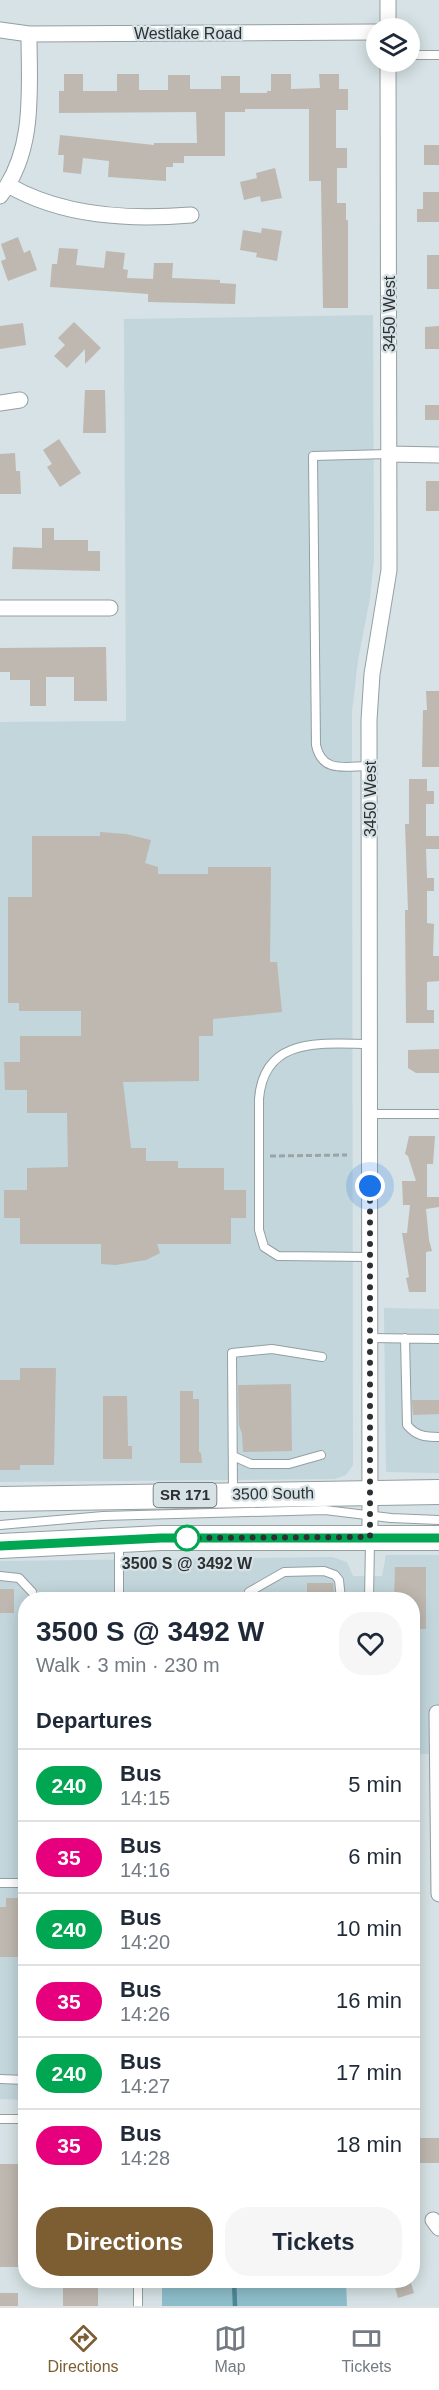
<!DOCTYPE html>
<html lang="en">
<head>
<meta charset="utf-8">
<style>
	body { margin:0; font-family:Helvetica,sans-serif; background:#f6f6f7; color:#1f2937; height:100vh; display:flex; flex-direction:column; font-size:22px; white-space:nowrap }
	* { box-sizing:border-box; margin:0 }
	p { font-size:20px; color:#747a83 }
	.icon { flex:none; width:33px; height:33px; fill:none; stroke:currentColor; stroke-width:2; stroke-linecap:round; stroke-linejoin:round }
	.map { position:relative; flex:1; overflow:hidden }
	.side { position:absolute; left:18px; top:1592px; width:402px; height:696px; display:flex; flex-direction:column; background:#fff; border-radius:24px; box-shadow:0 3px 15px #0003 }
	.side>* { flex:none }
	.badge { padding:0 12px; border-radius:20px; font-size:21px; line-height:39px }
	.tools { position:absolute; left:366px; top:18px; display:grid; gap:12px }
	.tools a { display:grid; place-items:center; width:54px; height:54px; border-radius:50%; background:#fff; box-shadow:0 3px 15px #0003; font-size:30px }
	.you { position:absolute; width:30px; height:30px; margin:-15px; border:4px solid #fff; border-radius:50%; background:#1a73e8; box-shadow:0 0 0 9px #1a73e833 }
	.map>.badge { position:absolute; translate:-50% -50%; box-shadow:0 0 0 3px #fff }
	h2 { padding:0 18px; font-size:22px; line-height:54px }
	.round { display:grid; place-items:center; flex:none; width:63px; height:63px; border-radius:24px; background:#f6f6f7 }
	.summary { display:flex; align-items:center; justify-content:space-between; height:102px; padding:0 18px }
	h1 { font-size:28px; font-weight:700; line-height:45px }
	.primary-button { display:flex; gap:12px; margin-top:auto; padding:12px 18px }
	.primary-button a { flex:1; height:69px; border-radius:24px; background:#7c5e32; color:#fff; font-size:24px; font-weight:700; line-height:69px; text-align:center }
	.primary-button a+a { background:#f6f6f7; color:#1f2937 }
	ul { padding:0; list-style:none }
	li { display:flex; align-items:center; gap:18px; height:72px; padding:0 18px; border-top:2px solid #e0e1e3 }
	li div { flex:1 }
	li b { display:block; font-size:22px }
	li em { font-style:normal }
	li .badge { min-width:66px; font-weight:700; text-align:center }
	.tabs { display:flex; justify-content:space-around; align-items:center; height:84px; border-top:2px solid #e0e1e3; background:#fff; font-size:16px; color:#747a83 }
	.tabs a { display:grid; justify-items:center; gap:3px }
	.tabs .active { color:#7c5e32 }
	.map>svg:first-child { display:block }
	.built { fill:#c2d6dc }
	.green { fill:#8ebecb }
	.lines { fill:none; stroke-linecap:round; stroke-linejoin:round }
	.stream { stroke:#4e8896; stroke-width:4.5 }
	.building { fill:#beb8b0 }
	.lane-casing { stroke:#949fa2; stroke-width:10 }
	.street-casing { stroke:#949fa2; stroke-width:17 }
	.primary-casing { stroke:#949fa2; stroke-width:26 }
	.path { stroke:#9ba4a7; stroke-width:3; stroke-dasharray:6 3; stroke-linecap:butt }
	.lane { stroke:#fff; stroke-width:8 }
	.street { stroke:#fff; stroke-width:15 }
	.primary { stroke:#fff; stroke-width:24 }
	.line-casing { stroke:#fff; stroke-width:14 }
	.line { stroke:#00a651; stroke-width:9 }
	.walk { stroke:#2c3032; stroke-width:6; stroke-dasharray:0 10.8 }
	.stop-dot { fill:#fff; stroke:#00a651; stroke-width:3 }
	.labels { text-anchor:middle; stroke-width:4.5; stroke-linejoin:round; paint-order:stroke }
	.shield { fill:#d6e2e5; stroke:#5f6568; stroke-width:1.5 }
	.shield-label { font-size:15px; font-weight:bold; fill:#2c3032 }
	.street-label { font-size:16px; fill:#2c3032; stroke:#d6e2e5 }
	.stop-label { font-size:16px; font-weight:bold; fill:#2c3032; stroke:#d6e2e5 }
</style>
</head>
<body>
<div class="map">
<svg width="439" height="2306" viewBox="0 0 439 2306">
	<rect width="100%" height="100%" fill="#d6e2e5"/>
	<!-- built -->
	<path class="built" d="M373,315L374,559L370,598L358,660L352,712L353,1465L346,1475L335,1479L0,1482V722L126,721L124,319Z
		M384,1308L439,1309V1473L386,1472Z
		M386,1555H439V1754H413L412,1599H26L25,2100L0,2099V1561L332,1557L347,1562L353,1576H382Z"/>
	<!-- green -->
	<path class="green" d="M162,2280H346L347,2306H162Z"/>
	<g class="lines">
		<!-- stream -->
		<path class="stream" d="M234,2280L235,2306"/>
	</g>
	<!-- building -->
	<path class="building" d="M64,74H83V91H117V74H139V90H168V75H190V89H221V76H240V93H267V91H271V74H291V89L320,88L319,74H339V89H348V110H336V148H347V168H337V203H346V220H348V308H323L321,181H309V109H245V112H225V156H184V163H173V167H166V181L108,177L109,161L83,158L81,174L63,172L64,155H58L60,135L154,145V143H197L196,112L59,113V91H64Z
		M424,145H439V165H424Z
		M275,168L282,198L261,202L260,196L244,200L240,182L257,178L256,173Z
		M423,192H439V222H417V209H423Z
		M262,228L282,231L277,261L256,257L257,253L240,250L243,230L261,233Z
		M18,237L24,253L30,250L37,270L8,281L1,261L6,259L1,244Z
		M59,248L78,249L76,265L104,268L106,251L125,253L123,269L128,270L127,278L153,279L154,263H173L172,278L220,280V283L236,284L235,304L148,302V294L50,287L52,264H57Z
		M427,255H439V289H427Z
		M74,322L101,348L85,364V349L67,368L54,356L65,345L58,338Z
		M23,323L26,345L0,349V326Z
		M439,326V349H425V327Z
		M85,390H105L106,433H83Z
		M425,405H439V420H425Z
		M59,439L81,473L60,487L47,467L52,464L43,450Z
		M15,453L16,471H20L21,494H0V454Z
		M426,481H439V511H426Z
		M42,528H54V540H88V551H100V571L12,569L13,547L42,548Z
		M106,647L107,701H74V677H46V706H30V680H10V672H0V648Z
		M426,691H439V767H422L423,710H427Z
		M409,779H427V791H434V804H426V836H439V849H426L427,878H434V891H427V923L434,924L433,956H439V981L427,982V1010H434V1023H406L405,910H408L405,824H409Z
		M100,832L126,834L151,840L145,863L158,867V874H208V867H271L270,962H277L282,1012L213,1019V1036H199V1081L123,1082L131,1148H146V1161H178V1168H224V1190H246V1218H231V1244H157L160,1253L146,1260L116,1265L101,1264V1244H20V1218H4V1190H27V1168L68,1167L67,1113H27V1090H5L4,1062H20V1036H81V1011H19V1003H8V897H32V836H100Z
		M439,1049V1073H416L408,1068V1050Z
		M409,1136H435L433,1164H427V1197H439V1207L426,1209L429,1240L432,1251L426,1252V1292H409L406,1278L409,1277L402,1233H407L410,1205H403L402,1181H416L408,1156L405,1154Z
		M20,1368H56L54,1465H20V1470H0V1380H20Z
		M291,1384L292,1451L243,1452L242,1434L239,1425L238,1385Z
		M180,1391H193V1399H199V1452L201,1453L202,1463H180Z
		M103,1396H127L128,1446H132V1459H103Z
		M412,1400H439V1414L413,1415Z
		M395,1567H426V1629H412V1599H394Z
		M307,1583H333L335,1599H307Z
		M0,1589H14V1613H0Z
		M6,1898H26V1957H0V1907H6Z
		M412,2138H439V2163H412Z
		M0,2164H19L20,2246H26V2267H0Z
		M63,2280H98V2306H63Z
		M393,2280H410L414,2293L398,2298Z
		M0,2293H18V2306H0Z"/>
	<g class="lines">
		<defs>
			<path id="lane" d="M410,55H439
				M369,766C346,766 322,774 316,745L313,456L389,454
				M370,1114H439
				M370,1257L278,1256L264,1247L259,1230V1099C264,1035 323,1044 370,1044
				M370,1338L439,1339
				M405,1338L407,1425C416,1436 425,1437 439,1437
				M233,1456L251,1464H289L321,1455
				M233,1492L232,1353L272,1349L322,1357
				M0,1525L103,1516L325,1510L391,1518L439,1520
				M119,1544V1599
				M0,1576L19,1578L32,1592
				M249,1592L284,1572L324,1571L335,1575L339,1580L341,1599
				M369,1599L370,1542
				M0,1883H26
				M0,2079L26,2080
				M0,2119H26
				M138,2280V2306"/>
			<path id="street" d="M388,0V28
				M0,30L29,34L376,32
				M8,185C63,217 130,220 191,215
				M0,196C36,150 29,88 29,34
				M0,403L20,400
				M389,454L439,455
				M0,608H110
				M370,1537L369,720L372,674L389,570L388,62
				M437,1713L439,1894
				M433,2220L439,2228"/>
			<path id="primary" d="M0,1499L439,1492
				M0,1546L161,1538H439"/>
		</defs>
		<!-- lane casing -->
		<use href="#lane" class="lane-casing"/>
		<!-- street casing -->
		<use href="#street" class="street-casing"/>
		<!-- primary casing -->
		<use href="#primary" class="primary-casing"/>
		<!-- path -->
		<path class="path" d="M270,1156L347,1155"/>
		<!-- lane -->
		<use href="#lane" class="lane"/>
		<!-- street -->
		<use href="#street" class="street"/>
		<!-- primary -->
		<use href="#primary" class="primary"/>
	</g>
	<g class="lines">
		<defs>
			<path id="line" d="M0,1546L161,1538H439"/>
		</defs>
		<!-- line casing -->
		<use href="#line" class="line-casing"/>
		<!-- line -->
		<use href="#line" class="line"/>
		<!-- walk -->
		<path class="walk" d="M187,1538H182L370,1537V1186"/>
	</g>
	<!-- markers -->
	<circle class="stop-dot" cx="187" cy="1538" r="12"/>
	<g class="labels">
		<!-- shield labels -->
		<rect class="shield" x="153.5" y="1483" width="63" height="24" rx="4.5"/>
		<g class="shield-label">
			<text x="185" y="1500">SR 171</text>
		</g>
		<!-- street labels -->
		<g class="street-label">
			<text x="188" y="39">Westlake Road</text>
			<text transform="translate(389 314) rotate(-90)" y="6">3450 West</text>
			<text transform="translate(370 799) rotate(-90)" y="6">3450 West</text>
			<text transform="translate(273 1493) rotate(-1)" y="6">3500 South</text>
		</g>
		<!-- stop labels -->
		<g class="stop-label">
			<text x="187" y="1569">3500 S @ 3492 W</text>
		</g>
	</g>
</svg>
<div class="tools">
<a><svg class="icon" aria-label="layers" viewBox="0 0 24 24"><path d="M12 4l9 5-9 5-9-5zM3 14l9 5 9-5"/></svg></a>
</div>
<div class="you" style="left:370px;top:1186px"></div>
<section class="side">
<div class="summary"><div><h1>3500 S @ 3492 W</h1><p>Walk · 3 min · 230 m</p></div><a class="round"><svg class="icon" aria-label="heart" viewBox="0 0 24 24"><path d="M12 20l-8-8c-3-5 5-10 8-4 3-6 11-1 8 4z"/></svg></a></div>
<h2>Departures</h2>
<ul>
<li><span class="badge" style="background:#00a651;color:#fff">240</span><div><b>Bus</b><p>14:15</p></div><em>5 min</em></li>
<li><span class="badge" style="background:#e6007e;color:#fff">35</span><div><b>Bus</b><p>14:16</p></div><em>6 min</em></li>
<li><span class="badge" style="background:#00a651;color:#fff">240</span><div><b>Bus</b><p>14:20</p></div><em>10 min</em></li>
<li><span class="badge" style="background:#e6007e;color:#fff">35</span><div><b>Bus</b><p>14:26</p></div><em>16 min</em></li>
<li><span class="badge" style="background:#00a651;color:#fff">240</span><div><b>Bus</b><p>14:27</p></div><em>17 min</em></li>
<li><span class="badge" style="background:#e6007e;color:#fff">35</span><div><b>Bus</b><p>14:28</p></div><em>18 min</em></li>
</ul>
<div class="primary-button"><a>Directions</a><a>Tickets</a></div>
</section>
</div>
<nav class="tabs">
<a class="active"><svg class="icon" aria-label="directions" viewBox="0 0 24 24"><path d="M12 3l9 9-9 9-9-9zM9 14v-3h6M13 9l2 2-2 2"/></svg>Directions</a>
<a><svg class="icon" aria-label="map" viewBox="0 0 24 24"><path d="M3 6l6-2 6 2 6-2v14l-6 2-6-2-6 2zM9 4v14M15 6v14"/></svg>Map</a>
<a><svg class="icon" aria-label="tickets" viewBox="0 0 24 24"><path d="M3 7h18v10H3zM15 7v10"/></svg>Tickets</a>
</nav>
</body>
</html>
